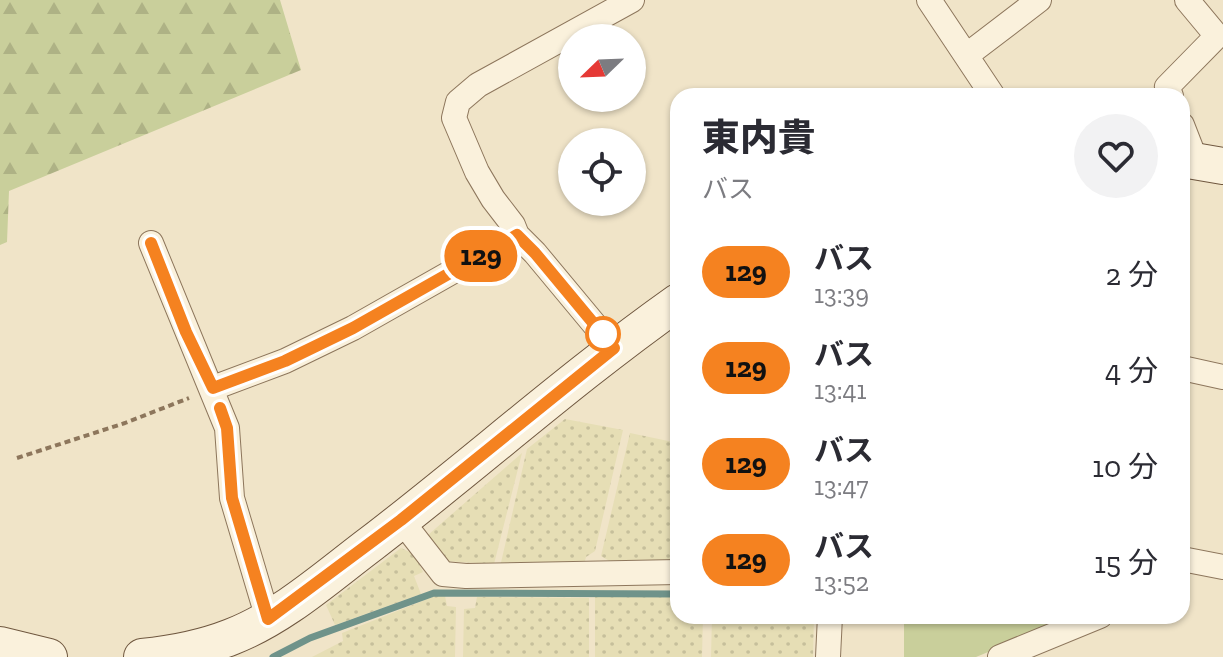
<!DOCTYPE html>
<html lang="ja">
<head>
<meta charset="utf-8">
<style>
	body { margin:0; font-family:"Zilla Slab","Noto Sans JP",serif; background:#f2f2f3; color:#2b2b33; height:100vh; display:flex; flex-direction:column; font-size:30px; white-space:nowrap }
	* { box-sizing:border-box; margin:0 }
	p { font-size:26px; color:#7c7c81 }
	.icon { flex:none; width:44px; height:44px; fill:none; stroke:currentColor; stroke-width:2; stroke-linecap:round; stroke-linejoin:round }
	.map { position:relative; flex:1; overflow:hidden }
	.panel { position:absolute; left:670px; top:88px; width:520px; height:536px; display:flex; flex-direction:column; background:#fff; border-radius:24px; box-shadow:0 2px 6px #0004 }
	.panel>* { flex:none }
	.badge { padding:0 16px; border-radius:26px; font-size:28px; line-height:52px }
	.needle { width:52px; rotate:247deg }
	.fabs { position:absolute; left:558px; top:24px; display:grid; gap:16px }
	.fabs a { display:grid; place-items:center; width:88px; height:88px; border-radius:50%; background:#fff; box-shadow:0 2px 6px #0004; font-size:40px }
	.map>.badge { position:absolute; translate:-50% -50%; box-shadow:0 0 0 4px #fff }
	.round { display:grid; place-items:center; flex:none; width:84px; height:84px; border-radius:42px; background:#f2f2f3 }
	.summary { display:flex; align-items:center; justify-content:space-between; height:136px; padding:0 32px }
	h1 { font-size:38px; font-weight:800; line-height:60px }
	ul { padding:0; list-style:none }
	li { display:flex; align-items:center; gap:24px; height:96px; padding:0 32px }
	li div { flex:1 }
	li b { display:block; font-size:30px }
	li em { font-style:normal }
	li .badge { min-width:88px; font-weight:700; text-align:center }
	.map>svg:first-child { display:block }
	.farmland { fill:url(#farmland-dots) }
	.forest { fill:url(#forest-firs) }
	.green { fill:#c9cf9b }
	.lines { fill:none; stroke-linecap:round; stroke-linejoin:round }
	.stream { stroke:#6f938a; stroke-width:7 }
	.street-casing { stroke:#8d765c; stroke-width:26 }
	.secondary-casing { stroke:#6f573f; stroke-width:38 }
	.path { stroke:#8d765c; stroke-width:4; stroke-dasharray:6 4; stroke-linecap:butt }
	.street { stroke:#faf1dc; stroke-width:24 }
	.secondary { stroke:#faf1dc; stroke-width:36 }
	.line-casing { stroke:#fff; stroke-width:18 }
	.line { stroke:#f58220; stroke-width:12 }
	.stop-dot { fill:#fff; stroke:#f58220; stroke-width:4 }
</style>
</head>
<body>
<div class="map">
<svg width="1223" height="657" viewBox="0 0 1223 657">
	<defs>
		<pattern id="farmland-dots" width="8" height="8" patternUnits="userSpaceOnUse" patternTransform="scale(2)"><rect width="8" height="8" fill="#e6deb5"/><path d="M2 2h.1M6 6h.1" fill="none" stroke="#c6bf9b" stroke-width="1.8" stroke-linecap="round"/></pattern>
		<pattern id="forest-firs" width="22" height="20" patternUnits="userSpaceOnUse" patternTransform="scale(2)"><rect width="22" height="20" fill="#c9cf9b"/><path d="M5 1l3.5 6h-7zM16 11l3.5 6h-7z" fill="#aeb285"/></pattern>
	</defs>
	<rect width="100%" height="100%" fill="#f0e4c8"/>
	<!-- farmland -->
	<path class="farmland" d="M565,419L623,430L595,551L586,557L584,565L500,567L527,449Z
		M630,433L678,443V568L611,562L601,556Z
		M522,453L494,564L443,561L428,535Z
		M401,548L414,554L423,572L414,576L421,594L335,625L326,605Z
		M435,596H445L447,606L456,607L455,657H312L343,641L342,633Z
		M678,596V616H703L702,657H595V597Z
		M477,597L589,598V657H463L464,609L475,608Z
		M712,616H814L813,657H711Z"/>
	<!-- forest -->
	<path class="forest" d="M0,0H280L301,70L9,191L7,242L0,245Z"/>
	<!-- green -->
	<path class="green" d="M904,616H1076L976,657H904Z"/>
	<g class="lines">
		<!-- stream -->
		<path class="stream" d="M273,657L310,638L434,593L678,594"/>
		<defs>
			<path id="street" d="M929,0L993,96
				M967,55L1039,0
				M1171,96L1167,87L1217,36L1187,0
				M1182,125L1196,161
				M151,243L227,428L232,498L268,619
				M614,348L535,253L517,235L513,225L493,199L477,172L454,118L458,102L478,85L632,0
				M1182,368L1223,377
				M213,388L285,361L353,328L517,235
				M401,520L443,574L466,576L678,572
				M1182,559L1223,567
				M828,657L830,616
				M1000,657L1100,616"/>
			<path id="secondary" d="M1182,159L1223,166
				M0,645L49,657
				M142,657C172,654 203,648 231,637C283,617 328,576 372,543C475,464 572,377 678,302"/>
		</defs>
		<!-- street casing -->
		<use href="#street" class="street-casing"/>
		<!-- secondary casing -->
		<use href="#secondary" class="secondary-casing"/>
		<!-- path -->
		<path class="path" d="M17,458L125,423L189,398"/>
		<!-- street -->
		<use href="#street" class="street"/>
		<!-- secondary -->
		<use href="#secondary" class="secondary"/>
	</g>
	<g class="lines">
		<defs>
			<path id="line" d="M151,243L186,332L213,388L285,361L353,328L517,235L535,253L614,348L401,520L268,619L232,498L227,428L220,408"/>
		</defs>
		<!-- line casing -->
		<use href="#line" class="line-casing"/>
		<!-- line -->
		<use href="#line" class="line"/>
	</g>
	<!-- markers -->
	<circle class="stop-dot" cx="603" cy="334" r="16"/>
</svg>
<div class="fabs">
<a><svg class="needle" viewBox="-14 -14 28 28"><path d="M0-13l5 13h-10z" fill="#e53935"/><path d="M0 13l5-13h-10z" fill="#7c7c81"/></svg></a>
<a><svg class="icon" aria-label="locate" viewBox="0 0 24 24"><circle cx="12" cy="12" r="6"/><path d="M12 2v4M12 18v4M2 12h4M18 12h4"/></svg></a>
</div>
<b class="badge" style="left:481px;top:256px;background:#f58220;color:#111">129</b>
<section class="panel">
<div class="summary"><div><h1>東内貴</h1><p>バス</p></div><a class="round"><svg class="icon" aria-label="heart" viewBox="0 0 24 24"><path d="M12 20l-8-8c-3-5 5-10 8-4 3-6 11-1 8 4z"/></svg></a></div>
<ul>
<li><span class="badge" style="background:#f58220;color:#111">129</span><div><b>バス</b><p>13:39</p></div><em>2 分</em></li>
<li><span class="badge" style="background:#f58220;color:#111">129</span><div><b>バス</b><p>13:41</p></div><em>4 分</em></li>
<li><span class="badge" style="background:#f58220;color:#111">129</span><div><b>バス</b><p>13:47</p></div><em>10 分</em></li>
<li><span class="badge" style="background:#f58220;color:#111">129</span><div><b>バス</b><p>13:52</p></div><em>15 分</em></li>
</ul>
</section>
</div>
</body>
</html>
